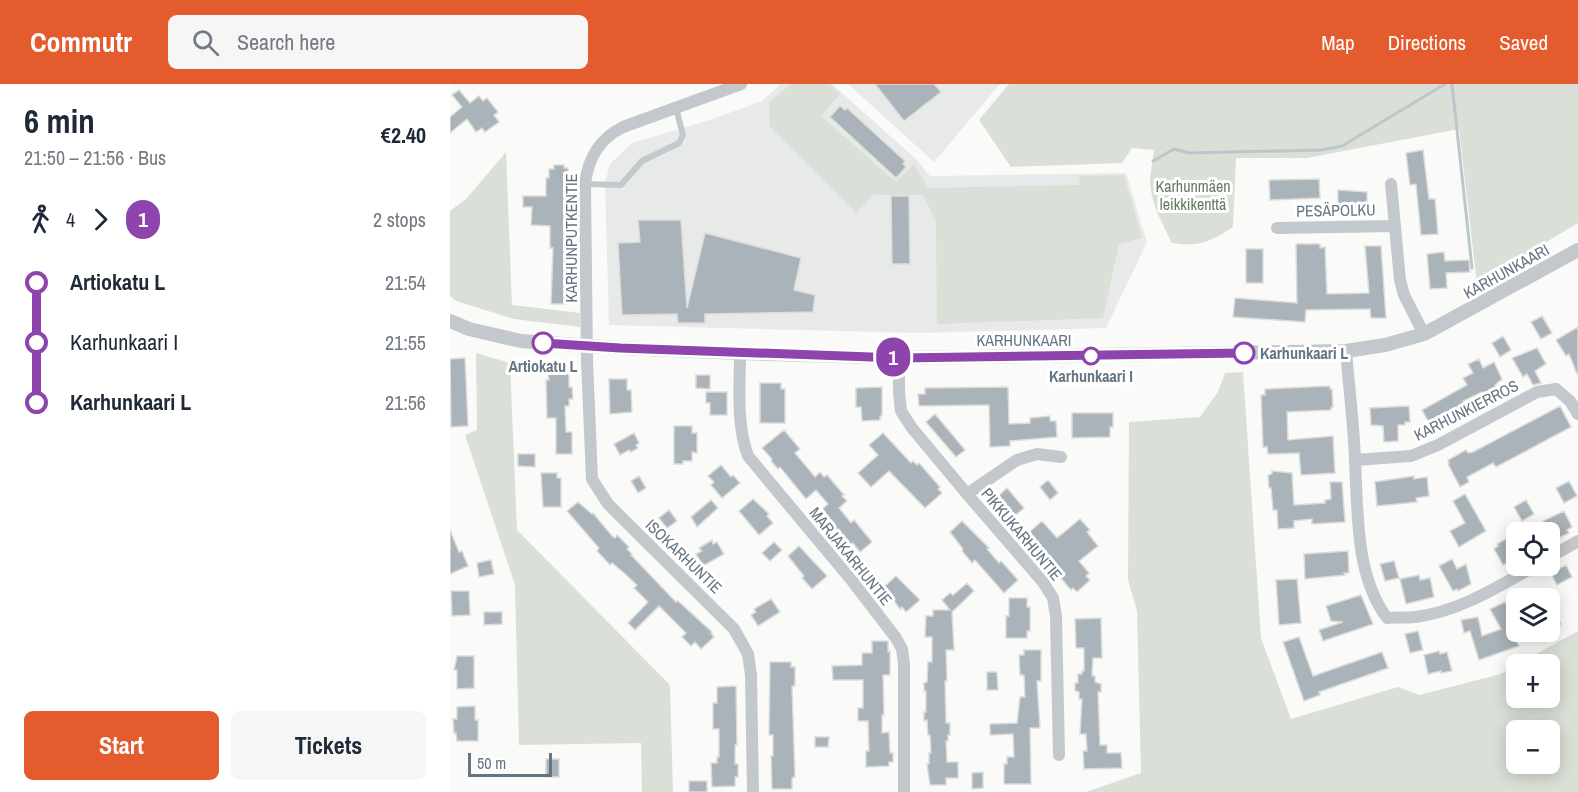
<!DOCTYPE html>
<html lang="en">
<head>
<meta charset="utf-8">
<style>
	body { margin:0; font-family:"Archivo Narrow",sans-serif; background:#f6f6f7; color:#1f2937; height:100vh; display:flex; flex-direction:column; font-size:22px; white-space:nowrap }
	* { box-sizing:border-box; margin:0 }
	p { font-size:20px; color:#747a83 }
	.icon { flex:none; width:33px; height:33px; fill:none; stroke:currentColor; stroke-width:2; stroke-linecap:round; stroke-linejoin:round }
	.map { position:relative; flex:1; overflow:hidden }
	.sheet { display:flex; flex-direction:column; background:#fff; width:450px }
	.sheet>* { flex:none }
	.badge { padding:0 12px; border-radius:20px; font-size:21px; line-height:39px }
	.controls { position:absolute; left:1056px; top:438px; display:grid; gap:12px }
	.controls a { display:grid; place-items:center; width:54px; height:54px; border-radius:9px; background:#fff; box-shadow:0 3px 15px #0003; font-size:30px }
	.scale { position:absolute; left:18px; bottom:15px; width:84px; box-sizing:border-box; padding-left:6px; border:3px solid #657583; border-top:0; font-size:16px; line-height:21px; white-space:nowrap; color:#657583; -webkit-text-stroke:4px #fff; paint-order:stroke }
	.map>.badge { position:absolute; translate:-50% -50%; box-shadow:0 0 0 3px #fff }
	.legs { display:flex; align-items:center; gap:9px; height:66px; padding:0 24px; font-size:20px }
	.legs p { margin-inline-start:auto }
	.headline { display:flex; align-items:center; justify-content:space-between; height:102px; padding:0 24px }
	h1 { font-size:33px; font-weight:800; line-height:45px }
	.primary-button { display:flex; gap:12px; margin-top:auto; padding:12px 24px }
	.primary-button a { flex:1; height:69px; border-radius:9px; background:#e45b2d; color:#fff; font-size:24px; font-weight:800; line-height:69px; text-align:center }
	.primary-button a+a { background:#f6f6f7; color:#1f2937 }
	ul { padding:0 24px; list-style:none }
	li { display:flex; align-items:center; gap:21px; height:60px; font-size:22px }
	li i { display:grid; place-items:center; width:9px; height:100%; margin:0 8px; background:currentColor }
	li i::after { content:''; width:15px; height:15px; margin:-8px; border:4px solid; border-radius:50%; background:#fff }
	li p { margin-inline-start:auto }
	li:first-child i { background:linear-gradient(#0000 50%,currentColor 0) }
	li:last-child i { background:linear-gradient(currentColor 50%,#0000 0) }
	header { display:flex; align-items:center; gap:36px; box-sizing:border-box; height:84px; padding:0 30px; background:#e45b2d; color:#fff }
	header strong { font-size:28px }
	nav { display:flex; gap:33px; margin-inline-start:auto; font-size:21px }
	.search { width:420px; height:54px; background:#f6f6f7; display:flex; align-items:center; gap:15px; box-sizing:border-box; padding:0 21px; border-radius:9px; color:#747a83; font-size:22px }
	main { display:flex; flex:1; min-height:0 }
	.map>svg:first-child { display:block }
	.built { fill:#e8e9e9 }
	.green { fill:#dadfd7; fill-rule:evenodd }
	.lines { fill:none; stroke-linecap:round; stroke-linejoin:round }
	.stream { stroke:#bcc7cc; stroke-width:3 }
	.building { fill:#aab3b9; stroke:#dcdcda; stroke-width:1.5 }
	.service { stroke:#c3c8cc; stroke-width:6 }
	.minor { stroke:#c3c8cc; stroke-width:12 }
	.tertiary { stroke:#c3c8cc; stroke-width:14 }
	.line-1-casing { stroke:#fff; stroke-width:14 }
	.line-1 { stroke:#8e44ad; stroke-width:9 }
	.stop-1-dot { fill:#fff; stroke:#8e44ad; stroke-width:3 }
	.labels { text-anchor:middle; stroke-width:6; stroke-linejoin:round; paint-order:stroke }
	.park-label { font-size:16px; fill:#677a64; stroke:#fff }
	.street-label { font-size:16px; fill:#657583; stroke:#fff }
	.stop-label { font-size:16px; font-weight:bold; fill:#657583; stroke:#fff }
</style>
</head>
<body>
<header>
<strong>Commutr</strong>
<div class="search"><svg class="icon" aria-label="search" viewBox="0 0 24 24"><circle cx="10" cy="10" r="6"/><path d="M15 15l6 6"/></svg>Search here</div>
<nav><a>Map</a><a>Directions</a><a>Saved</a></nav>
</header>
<main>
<section class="sheet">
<div class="headline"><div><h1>6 min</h1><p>21:50 – 21:56 · Bus</p></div><b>€2.40</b></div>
<div class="legs"><svg class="icon" aria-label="walk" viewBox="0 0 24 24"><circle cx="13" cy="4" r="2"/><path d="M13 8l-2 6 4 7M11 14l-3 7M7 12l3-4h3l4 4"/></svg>4<svg class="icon" aria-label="forward" viewBox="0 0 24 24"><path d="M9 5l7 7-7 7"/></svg><b class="badge" style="background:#8e44ad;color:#fff">1</b><p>2 stops</p></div>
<ul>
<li><i style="color:#8e44ad"></i><b>Artiokatu L</b><p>21:54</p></li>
<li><i style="color:#8e44ad"></i><span>Karhunkaari I</span><p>21:55</p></li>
<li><i style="color:#8e44ad"></i><b>Karhunkaari L</b><p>21:56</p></li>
</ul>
<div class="primary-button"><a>Start</a><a>Tickets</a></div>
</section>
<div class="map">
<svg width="1128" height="708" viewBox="0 0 1128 708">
	<rect width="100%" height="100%" fill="#fafaf8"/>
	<!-- built -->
	<path class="built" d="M331,0H382L467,76L480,92L676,89L697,158L656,244L468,249L159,241L155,99L160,80L182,59L260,36L312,17Z
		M398,0H550L484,78Z"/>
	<!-- green -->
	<path class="green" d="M341,0H379L390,10L371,32L446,98L464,80L478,104L629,101L630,92L674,91L692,154L669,160L653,234L487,240L486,138L473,111H424L406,129L320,43L319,18Z
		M559,0H1128V139L1027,200L1009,45L857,74H786L783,143C760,158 750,163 722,159C712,139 700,118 700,95C701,86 703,76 704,66L682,64L672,79L561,83L529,36Z
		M56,68L62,221L130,229V243L64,235L6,217L0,212V127L16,115Z
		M26,269L60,279L67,446L220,601L223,708H192L191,659L69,661L65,501L15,351L27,346Z
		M793,288L811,554L841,635L948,603L969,611L1051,590L1066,581V614H1100V580H1068L1128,547V708H636L691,689L687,527L678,496L679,338L750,333L768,308L775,289ZM1100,646V680H1066V646Z"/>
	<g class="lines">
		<!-- stream -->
		<path class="stream" d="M1002,0L1022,184
			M703,77L724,65L739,69L871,66L892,62L995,0"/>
	</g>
	<!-- building -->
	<path class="building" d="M425,0H484L491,8L454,37Z
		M9,6L20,19L29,12L33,17L37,14L48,28L44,31L49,38L35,48L32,44L26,48L17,35L0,49V33L12,23L2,11Z
		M390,22L395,26L397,24L455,77L453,80L456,83L446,94L380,33Z
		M973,66L979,115H985L988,150L971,151L966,100L960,101L956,69Z
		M104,81H114V84H118L120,175L118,220H101L103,164H100V142L81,141L82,123H73V112H96V94H99V85H104Z
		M869,95L870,114L820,116L819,96Z
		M888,106L917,108V121H927V130H917V127L893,128V122H888Z
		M441,112H459L460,180H442Z
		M188,136H231L237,224L255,149L351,174L344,206L365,211L363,228L255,230V239H228L227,230L172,231L168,159L190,158Z
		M846,160H870V164L875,163L877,210L919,209L915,162H931L936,234H921L920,225L856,226L855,238L783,233L785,214L847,219Z
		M796,165H813V199H796Z
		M994,168L995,177L1019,176L1020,188L996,189L997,204L980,205L977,170Z
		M1092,232L1102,249L1091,255L1081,238Z
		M1128,243V290H1127L1119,270L1116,272L1106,256Z
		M1053,252L1061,266L1050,273L1042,259Z
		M1087,264L1096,280L1085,287L1091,299L1083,301L1077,290L1073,293L1062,274Z
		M15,274L18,342L1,343L0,275Z
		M1029,275L1033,284L1044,278L1052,295L1045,301L1049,310L1036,316L1032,308L1013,317L1017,325L994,341L992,338L982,344L972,326L1017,301L1013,294L1023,289L1018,280Z
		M119,288V303H122L123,315H119V322H115L116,348H122V370H106V334H97L96,296H99L98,289Z
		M246,291H260V305L246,304Z
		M159,295H177V306H181L182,328L160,330Z
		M310,299H331V305H335V339H310Z
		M880,302V305H882L883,323H881V326L837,328L838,356L883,352L885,389L851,391L849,369L818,370L817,363H813L811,311H815V305Z
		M432,303V332H430V336L412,337L411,323H406V304Z
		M558,303L559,340L580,339V334L600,332V337H606L607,353L560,357V362L540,363L539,321L469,322L468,310H475V304Z
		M256,308H277V331H260V319H256Z
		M959,322L960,338H955V341H948V357L934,358L933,342L921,341L920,324Z
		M1110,322L1121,343L1046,383L1043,379L1017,393L1019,398L1010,403L998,380L999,379L998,376L1016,366L1018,369L1023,368Z
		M622,329H663V343H660V353L622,354Z
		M485,330L515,366L506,373L476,338Z
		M224,342H242V349H247V369L242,368V377H233V380H224Z
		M334,346L350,365L345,369L365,393L370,388L374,393L377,391L394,411L392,412L397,417L389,424L401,439L404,436L422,458L410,468L403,459L399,461L395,456L393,458L368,429L378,420L366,406L356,415L330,383L328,385L321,377L322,375L312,364Z
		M184,349L189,359L186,361L188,364L181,368L179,366L170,371L164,360Z
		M433,349L461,379L463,377L467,381L469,379L490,403L488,405L492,409L475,424L439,387L421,403L408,389L428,371L419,361Z
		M68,370H85V383L68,382Z
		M271,381L281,393L283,391L290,399L272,414L261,401L264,398L258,392Z
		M822,387L842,389L844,421L875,419V416L881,415L880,398H892L895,438L862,440V435L844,437V444L828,445L827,426H823L821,404H819L818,391L822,390Z
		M91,389H107V394H111V423H93Z
		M189,392L196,404L188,409L181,397Z
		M964,392V395L977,393L979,412L966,414L967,418L927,422L925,398Z
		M598,396L608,409L600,416L590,403Z
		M1119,397L1127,412L1114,419L1106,404Z
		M557,404L574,424L561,435L546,422L548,419L544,416Z
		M1015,410L1036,447L1009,463L1000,447L1015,439L1003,417Z
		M303,415L319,430L317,432L323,439L309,451L289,427Z
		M261,416L268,424L247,443L241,433Z
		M1076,416L1084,430L1072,437L1064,423Z
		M128,418L142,430L143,429L162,452L165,454L167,451L179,463L177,465L182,470L181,471L226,518L228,517L262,548L261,549L264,553L251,565L245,558L241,562L232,553L236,549L209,522L185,546L178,539L198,518L184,504L187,501L173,488L162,479L160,481L147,467L149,464L117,427Z
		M219,426L227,437L217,444L209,434Z
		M1114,427L1122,443L1117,446L1119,449L1103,457L1093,437Z
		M630,435L640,446L637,448L648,462L629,477L639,489L636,492L640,496L627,508L623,504L621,506L610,493L612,491L576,451L592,437L607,454Z
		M512,437L539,464L537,465L549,479L551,477L568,496L554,509L525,476L522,479L512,467L513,465L500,448Z
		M0,446L9,468L12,467L18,482L0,490Z
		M1066,449V474L1053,481L1044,465L1048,462L1047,460Z
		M262,456L263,460L267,458L274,470L253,482L246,470L252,467L249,464Z
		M324,458L332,466L320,477L312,469Z
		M349,462L377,492L362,505L352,494L354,492L338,472Z
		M898,467L899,489H894L895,491L855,495L854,470Z
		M1002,475L1007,485L1016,480L1021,500L1008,507L1007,505L1003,507L989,482Z
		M41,476L44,490L29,493L27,479Z
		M944,477L949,494L935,497L930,480Z
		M1116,481L1122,493L1107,501L1101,489Z
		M969,491L970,496L980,494L984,513L956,520L950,495Z
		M446,492L470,516L456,528L452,523L450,525L434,503Z
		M847,495L851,539L829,541L826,496Z
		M517,499L524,507L502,528L504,566H496L497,597H495L496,639H500V651H498V657H496L497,678H508V694H496V701H480L477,680H479V669H481L480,651H478L477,636L474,637V628H476V607H474V599L477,598L478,578H482V553H475L476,532H483V526H500L492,516L500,509L503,511Z
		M1,507H19L20,531L2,532Z
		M911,511L923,540L873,557L869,546L893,538L881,537L876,522Z
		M559,514H577V523H580V547H577V554H556V532H559Z
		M321,515L330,528L308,542L301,531L306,528L304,525Z
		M1066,517V556L1069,562L1029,576L1020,547L1014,549L1011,536L1028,533L1032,552L1051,545L1040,525L1055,518L1057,522Z
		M1100,520L1111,540L1100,546Z
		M34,528H52V540L34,541Z
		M651,534L652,574H643L642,592H645V598L651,600V608H648L650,661H657V669H671L672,684L634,685L633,667H637L636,650H630L632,615H629V608L625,607V599H628V590H632V587H634V564H626L625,535Z
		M968,547L973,566L960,569L955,550Z
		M849,553L863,592L932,568L938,584L869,608L870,611L854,617L833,558Z
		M422,557H438V568L440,567V591H433L434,631H432V649L439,648L440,669H443V678H439V682L416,683V667H419L418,637H408V624H413V596H383L382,582L412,581V569H422Z
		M574,566H591V597H587L590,644H580L581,700H554V680H557V673H564L563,650L540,651V640L567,639L570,613H575L574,591H570L569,571H574Z
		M989,567L990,570L997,568L1002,587L991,589V587L978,590L974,571Z
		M7,572H24V604L7,605V586H4Z
		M320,578H341V583H345V602H342L345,693L342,694V705H322L321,672H323V651H319Z
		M537,588H547L548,606H537Z
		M286,602L287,661H285V680H288V693H285V702L262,703L261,679H267V673H269V645H263V619H267V603Z
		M25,622V636H28V657H7L6,649H4L3,635H7V623Z
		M365,653H379L378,663H365Z
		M96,675H109V693H96Z
		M533,688V704L522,705V689Z
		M239,697H257V708H239Z"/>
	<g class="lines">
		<!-- service -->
		<path class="service" d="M135,100L171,101L192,77L229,59L233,51L226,24"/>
		<!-- minor -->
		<path class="minor" d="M291,0L173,43C149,55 138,74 135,100L137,277L142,395L158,420L284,545L298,570L301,591L303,708
			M941,100L950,196L954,211L974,250
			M827,144L944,142
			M896,267C899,304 904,341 905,378C908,428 905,491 937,534C946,533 956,534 965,533C1008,528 1048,503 1085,482
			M290,269C290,303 286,339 298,372L403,498L446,554L452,565L454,580V708
			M449,274V309L451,327L462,344L517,410L593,498L603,514L606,532L609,671
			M905,376L961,372L988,361L1087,308L1106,305L1120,317L1128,330
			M517,410L567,376L587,370L611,373
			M1100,473L1128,457"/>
		<!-- tertiary -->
		<path class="tertiary" d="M0,237L19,245L71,257L170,264L290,269L449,274L896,267L935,261L974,250L1128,166"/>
	</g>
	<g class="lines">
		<defs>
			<path id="line-1" d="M93,259L170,264L449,274L794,269"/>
		</defs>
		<!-- line-1 casing -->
		<use href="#line-1" class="line-1-casing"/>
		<!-- line-1 -->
		<use href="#line-1" class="line-1"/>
	</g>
	<!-- markers -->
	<g class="stop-1-dot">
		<circle cx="93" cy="259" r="10"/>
		<circle cx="794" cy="269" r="10"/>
		<circle cx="641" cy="272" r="8"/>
	</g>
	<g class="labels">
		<!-- park labels -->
		<g class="park-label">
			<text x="743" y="108">Karhunmäen<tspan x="743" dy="18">leikkikenttä</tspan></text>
		</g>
		<!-- street labels -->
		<g class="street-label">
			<text transform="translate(886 126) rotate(-1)" y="6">PESÄPOLKU</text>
			<text transform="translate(121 154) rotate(-90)" y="6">KARHUNPUTKENTIE</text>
			<text transform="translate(1056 187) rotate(-29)" y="6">KARHUNKAARI</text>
			<text x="574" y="262">KARHUNKAARI</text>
			<text transform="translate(1016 326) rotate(-27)" y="6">KARHUNKIERROS</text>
			<text transform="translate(572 450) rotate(50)" y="6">PIKKUKARHUNTIE</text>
			<text transform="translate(234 472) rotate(44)" y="6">ISOKARHUNTIE</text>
			<text transform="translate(401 472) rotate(51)" y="6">MARJAKARHUNTIE</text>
		</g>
		<!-- stop labels -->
		<g class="stop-label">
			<text x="810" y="275" text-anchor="start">Karhunkaari L</text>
			<text x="93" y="288">Artiokatu L</text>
			<text x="641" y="298">Karhunkaari I</text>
		</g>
	</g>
</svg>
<div class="controls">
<a><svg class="icon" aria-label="locate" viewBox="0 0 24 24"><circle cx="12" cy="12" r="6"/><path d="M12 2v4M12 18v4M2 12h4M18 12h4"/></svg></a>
<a><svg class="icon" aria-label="layers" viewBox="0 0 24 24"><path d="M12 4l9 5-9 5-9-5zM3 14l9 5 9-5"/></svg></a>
<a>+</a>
<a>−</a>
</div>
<div class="scale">50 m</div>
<b class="badge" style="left:443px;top:273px;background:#8e44ad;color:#fff">1</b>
</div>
</main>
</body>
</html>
